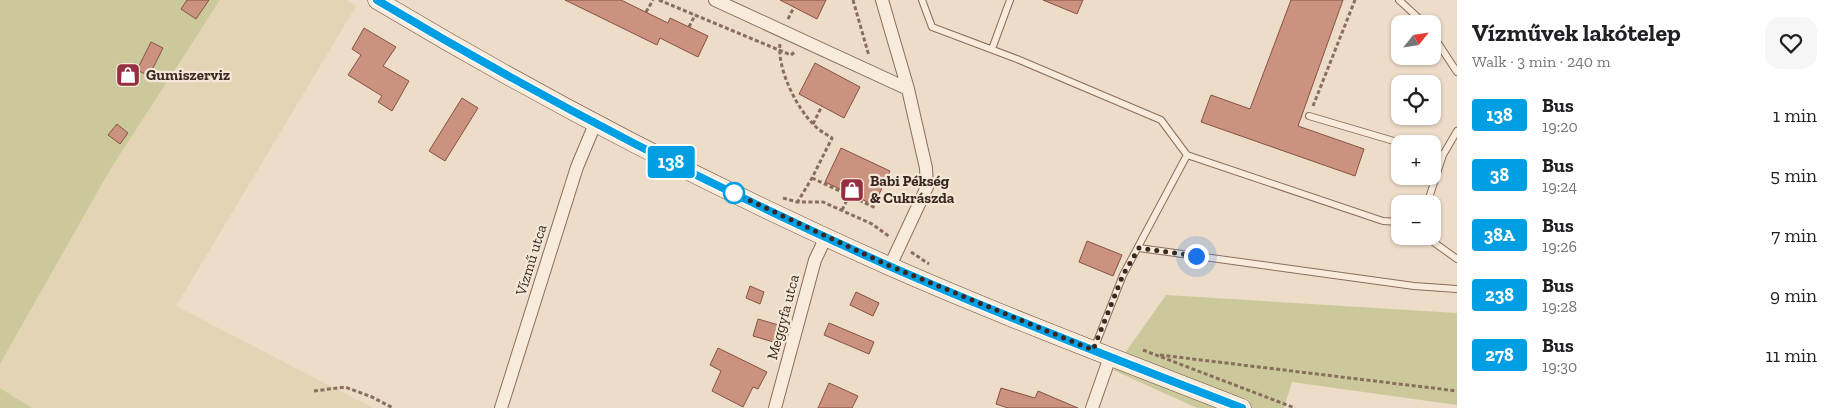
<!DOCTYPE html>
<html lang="en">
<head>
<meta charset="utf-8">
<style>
	body { margin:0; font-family:"Zilla Slab",serif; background:#f6f6f6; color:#202124; height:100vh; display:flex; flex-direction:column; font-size:19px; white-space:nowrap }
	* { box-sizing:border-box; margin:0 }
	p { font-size:16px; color:#757577 }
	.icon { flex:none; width:28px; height:28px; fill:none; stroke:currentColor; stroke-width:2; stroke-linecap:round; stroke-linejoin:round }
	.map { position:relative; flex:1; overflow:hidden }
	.details { display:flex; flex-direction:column; background:#fff; width:375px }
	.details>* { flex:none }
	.badge { padding:0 10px; border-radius:4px; font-size:18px; line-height:32px }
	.needle { width:32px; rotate:60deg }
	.buttons { position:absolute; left:1391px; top:15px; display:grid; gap:10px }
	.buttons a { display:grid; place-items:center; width:50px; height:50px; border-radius:10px; background:#fff; box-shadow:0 1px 4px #0004; font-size:25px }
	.you { position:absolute; width:25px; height:25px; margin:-12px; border:4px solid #fff; border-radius:50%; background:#1a73e8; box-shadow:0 0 0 8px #1a73e833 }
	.map>.badge { position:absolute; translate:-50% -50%; box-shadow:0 0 0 2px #fff }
	.round { display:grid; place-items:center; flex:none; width:52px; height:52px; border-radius:15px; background:#f6f6f6 }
	.head { display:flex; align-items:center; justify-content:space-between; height:85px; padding:0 15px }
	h1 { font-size:24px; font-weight:800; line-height:38px }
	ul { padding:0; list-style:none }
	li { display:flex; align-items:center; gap:15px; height:60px; padding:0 15px }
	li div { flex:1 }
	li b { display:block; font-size:19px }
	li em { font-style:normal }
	li .badge { min-width:55px; font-weight:700; text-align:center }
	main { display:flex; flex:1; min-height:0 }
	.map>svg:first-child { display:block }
	.farmland { fill:#e3d4b5 }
	.green { fill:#cbc99c }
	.building { fill:#ca927f; stroke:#875344 }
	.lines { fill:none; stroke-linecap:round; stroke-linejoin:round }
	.lane-casing { stroke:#896d5d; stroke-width:8 }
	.street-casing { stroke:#896d5d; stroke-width:14 }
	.secondary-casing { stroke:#6b4f40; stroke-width:19 }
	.path { stroke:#896d5d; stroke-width:3; stroke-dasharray:4 2.5; stroke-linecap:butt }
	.lane { stroke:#f8ebdb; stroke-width:6 }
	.street { stroke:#f8ebdb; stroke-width:12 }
	.secondary { stroke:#f8ebdb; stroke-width:18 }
	.line-casing { stroke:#fff; stroke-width:11 }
	.line { stroke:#009ee3; stroke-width:8 }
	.walk { stroke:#3a2820; stroke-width:5; stroke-dasharray:0 9 }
	.stop-dot { fill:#fff; stroke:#009ee3; stroke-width:2.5 }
	.labels { text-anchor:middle; stroke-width:4.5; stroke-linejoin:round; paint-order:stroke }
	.poi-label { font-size:15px; font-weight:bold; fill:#3a2820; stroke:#f5e7d7; text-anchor:start }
	.street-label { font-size:15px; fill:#3a2820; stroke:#f5e7d7 }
</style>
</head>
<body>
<main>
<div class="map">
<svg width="1457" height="408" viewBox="0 0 1457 408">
	<rect width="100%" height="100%" fill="#eddcc8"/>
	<!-- farmland -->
	<path class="farmland" d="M220,0H346L356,6L176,306L373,408H32L0,388V364L110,170Z"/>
	<!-- green -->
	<path class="green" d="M0,0H220L110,170L0,364Z
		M1166,295L1457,313V405L1292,382L1284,408H1197L1113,370Z
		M0,388L32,408H0Z"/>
	<!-- building -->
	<path class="building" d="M187,0H209L196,19L181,9Z
		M565,0H621L668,23L670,18L708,36L698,57L660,38L657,45Z
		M780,0H826L817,19Z
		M1043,0H1083L1077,14Z
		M1291,0H1343L1298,126L1364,149L1355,176L1201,122L1211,95L1250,109Z
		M364,28L396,47L383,66L409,81L392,111L378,102L382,96L348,75L361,55L352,49Z
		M151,42L163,48L149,76L137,70Z
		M815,63L860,87L844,118L799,94Z
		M462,98L478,108L445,161L429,151Z
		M117,124L128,133L120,144L108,135Z
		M841,148L890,171L874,205L825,182Z
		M1087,241L1122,255L1113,276L1079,262Z
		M750,286L764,292L760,304L746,298Z
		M856,292L879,303L873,316L850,305Z
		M758,319L782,326L777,343L753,336Z
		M829,323L874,342L869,354L824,335Z
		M718,348L767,372L758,389L753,387L743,407L712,391L721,371L710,365Z
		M829,383L858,396L852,408H818Z
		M1001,388L1035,398L1038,391L1078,408H1008L996,404Z"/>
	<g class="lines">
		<defs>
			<path id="lane" d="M922,0L932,27L1017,59L1161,120L1187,155L1123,275L1094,349
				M1399,0L1425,24
				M1432,34L1457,72
				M992,49L1010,0
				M1309,116L1404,144
				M1432,152L1443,155
				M1187,155L1383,221L1400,222
				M1427,204L1443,155L1457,131
				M1425,236L1457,259
				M1139,248L1414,286L1457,289"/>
			<path id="street" d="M715,0L908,89
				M882,0L908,89L926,168L927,187L890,266
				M501,408L577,167L595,124
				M775,408L815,260L826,237
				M1092,408L1110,357"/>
			<path id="secondary" d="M377,0C542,99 714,188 889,266C1005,317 1124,362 1242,408"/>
		</defs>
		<!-- lane casing -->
		<use href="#lane" class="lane-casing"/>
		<!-- street casing -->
		<use href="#street" class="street-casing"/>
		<!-- secondary casing -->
		<use href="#secondary" class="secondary-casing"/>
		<!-- path -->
		<path class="path" d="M659,0L791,55L796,51
			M853,0L869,56
			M646,12L653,0
			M788,19L794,7
			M689,27L695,15
			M780,44C777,69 797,109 815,126C820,131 826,134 832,138L812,178L797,203
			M1313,106L1355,0
			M813,124L822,106
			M812,178L876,208
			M783,198L797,202H823L872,224L890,237
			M842,210L850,194
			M911,252L929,264
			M1143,350L1295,408
			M1160,355L1457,391
			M314,391L345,387L372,397L393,408"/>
		<!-- lane -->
		<use href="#lane" class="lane"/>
		<!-- street -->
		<use href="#street" class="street"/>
		<!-- secondary -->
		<use href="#secondary" class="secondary"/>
	</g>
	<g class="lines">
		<defs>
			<path id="line" d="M377,0C542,99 714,188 889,266C1005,317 1124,363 1242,408"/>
		</defs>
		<!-- line casing -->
		<use href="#line" class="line-casing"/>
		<!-- line -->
		<use href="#line" class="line"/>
		<!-- walk -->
		<path class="walk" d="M734,193L890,266L1093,350L1123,275L1139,248L1196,256"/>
	</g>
	<!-- icons -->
	<defs>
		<symbol id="shop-square" viewBox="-11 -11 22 22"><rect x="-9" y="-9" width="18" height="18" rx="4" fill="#962f41" stroke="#f5e7d7"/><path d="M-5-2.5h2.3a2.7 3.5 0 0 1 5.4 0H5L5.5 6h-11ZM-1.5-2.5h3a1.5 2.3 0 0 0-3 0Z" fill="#fff"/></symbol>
	</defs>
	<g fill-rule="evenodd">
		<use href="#shop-square" x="114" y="61" width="28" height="28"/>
		<use href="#shop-square" x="838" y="176" width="28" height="28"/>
	</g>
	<!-- markers -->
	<circle class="stop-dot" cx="734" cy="193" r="10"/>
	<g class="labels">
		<!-- poi labels -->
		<g class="poi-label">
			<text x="146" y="80">Gumiszerviz</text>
			<text x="870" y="186">Babi Pékség<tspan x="870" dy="17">&amp; Cukrászda</tspan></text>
		</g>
		<!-- street labels -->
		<g class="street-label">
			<text transform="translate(531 260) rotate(-73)" y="5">Vízmű utca</text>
			<text transform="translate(783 317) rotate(-75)" y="5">Meggyfa utca</text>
		</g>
	</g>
</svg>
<div class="buttons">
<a><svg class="needle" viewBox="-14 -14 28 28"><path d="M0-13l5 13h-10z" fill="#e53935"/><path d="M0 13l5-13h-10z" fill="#757577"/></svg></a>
<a><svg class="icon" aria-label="locate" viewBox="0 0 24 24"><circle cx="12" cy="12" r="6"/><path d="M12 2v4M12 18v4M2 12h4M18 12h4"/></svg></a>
<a>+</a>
<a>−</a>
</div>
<div class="you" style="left:1196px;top:256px"></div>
<b class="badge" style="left:671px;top:162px;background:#009ee3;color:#fff">138</b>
</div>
<section class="details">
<div class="head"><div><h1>Vízművek lakótelep</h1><p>Walk · 3 min · 240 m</p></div><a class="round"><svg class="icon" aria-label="heart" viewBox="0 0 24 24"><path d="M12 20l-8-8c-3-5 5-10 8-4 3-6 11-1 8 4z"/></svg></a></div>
<ul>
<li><span class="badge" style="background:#009ee3;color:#fff">138</span><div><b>Bus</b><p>19:20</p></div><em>1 min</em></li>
<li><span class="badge" style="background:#009fe3;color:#fff">38</span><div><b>Bus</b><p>19:24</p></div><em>5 min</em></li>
<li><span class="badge" style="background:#009fe3;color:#fff">38A</span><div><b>Bus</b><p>19:26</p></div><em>7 min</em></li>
<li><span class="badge" style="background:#009ee3;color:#fff">238</span><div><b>Bus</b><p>19:28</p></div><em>9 min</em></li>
<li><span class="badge" style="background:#009ee3;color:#fff">278</span><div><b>Bus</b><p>19:30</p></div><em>11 min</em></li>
</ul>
</section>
</main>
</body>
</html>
